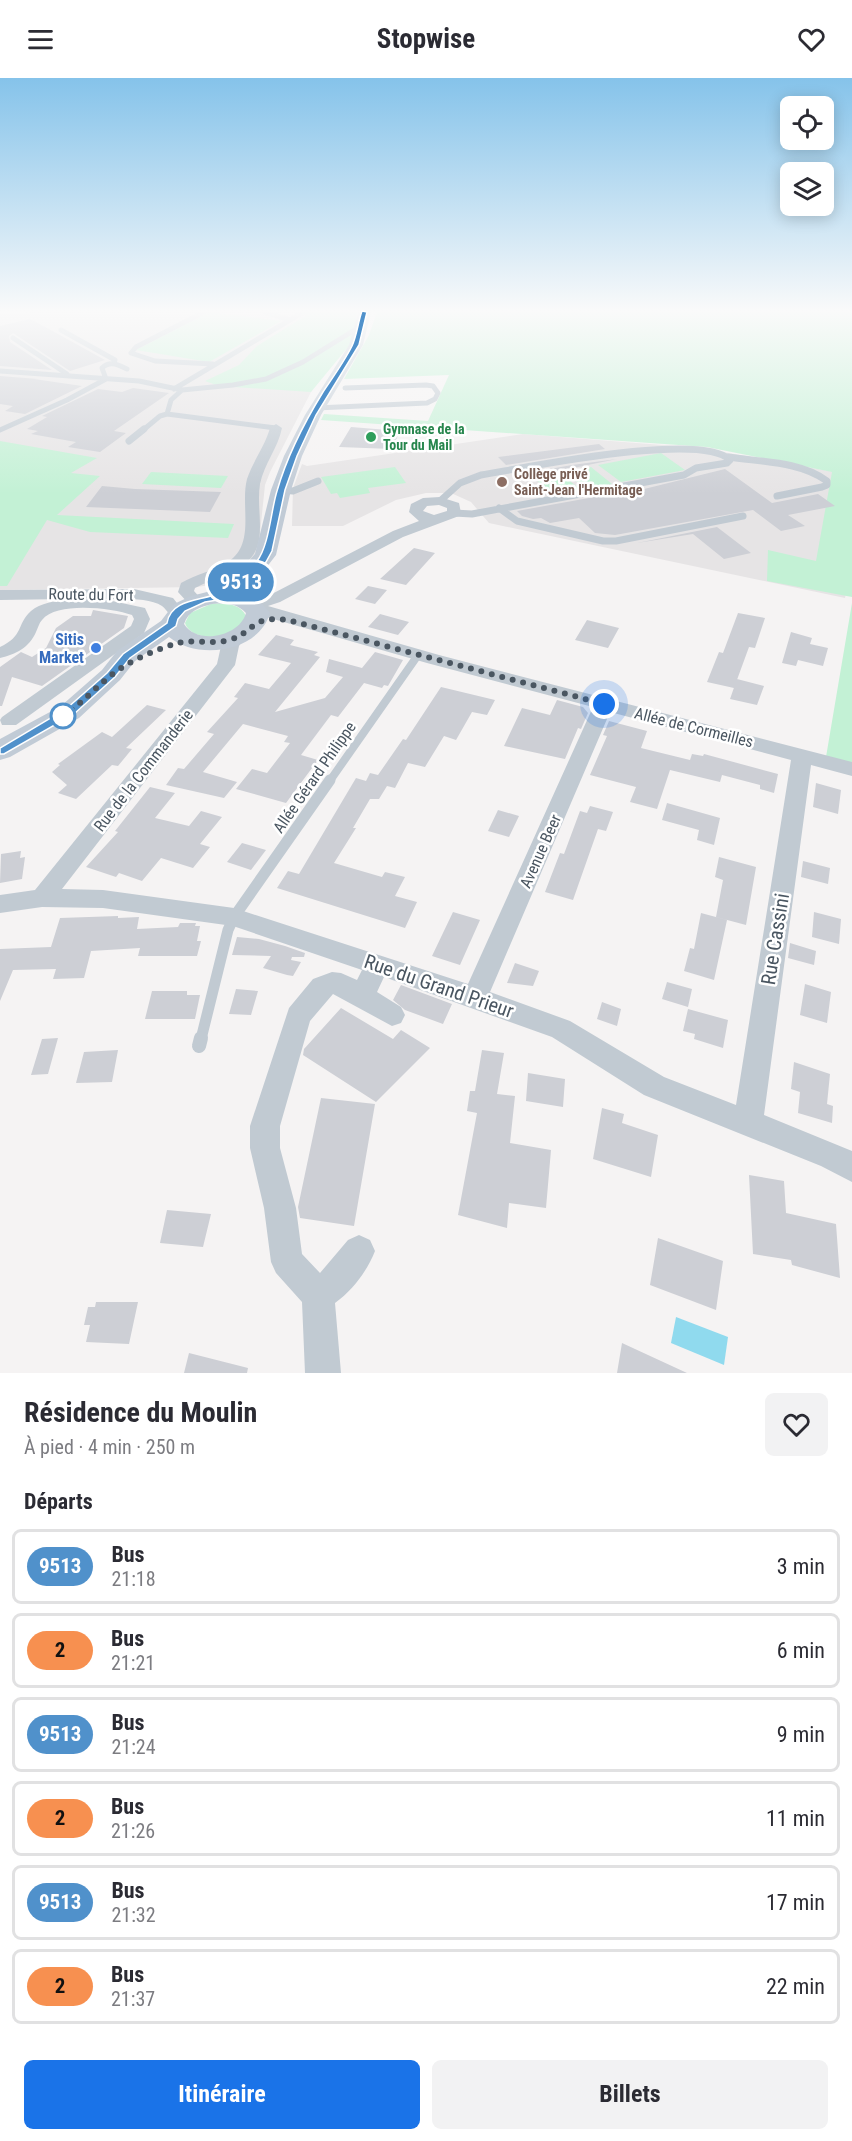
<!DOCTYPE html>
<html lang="fr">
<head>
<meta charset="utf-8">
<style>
	body { margin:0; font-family:"Roboto Condensed",sans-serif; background:#f2f2f3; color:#2b2b33; height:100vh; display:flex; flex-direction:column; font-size:22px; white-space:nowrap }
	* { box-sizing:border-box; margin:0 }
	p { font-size:20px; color:#7c7c81 }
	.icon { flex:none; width:33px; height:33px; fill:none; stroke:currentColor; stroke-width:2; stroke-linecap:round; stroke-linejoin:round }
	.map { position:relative; height:1295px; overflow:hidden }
	.side { display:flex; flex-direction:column; background:#fff; flex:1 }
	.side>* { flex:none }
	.badge { padding:0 12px; border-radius:20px; font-size:21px; line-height:39px }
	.buttons { position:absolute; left:780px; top:18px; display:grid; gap:12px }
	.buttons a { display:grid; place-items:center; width:54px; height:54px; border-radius:9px; background:#fff; box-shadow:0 3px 15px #0003; font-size:30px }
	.you { position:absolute; width:30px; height:30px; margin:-15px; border:4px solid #fff; border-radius:50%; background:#1a73e8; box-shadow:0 0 0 9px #1a73e833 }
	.map>.badge { position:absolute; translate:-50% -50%; box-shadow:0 0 0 3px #fff }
	h2 { padding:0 24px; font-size:22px; line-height:54px }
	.round { display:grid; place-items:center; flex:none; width:63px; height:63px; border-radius:9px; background:#f2f2f3 }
	.headline { display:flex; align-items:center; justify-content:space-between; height:102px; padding:0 24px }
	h1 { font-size:28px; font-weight:700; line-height:45px }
	.button { display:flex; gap:12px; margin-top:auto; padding:12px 24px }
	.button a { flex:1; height:69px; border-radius:9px; background:#1a73e8; color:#fff; font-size:24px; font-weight:700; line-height:69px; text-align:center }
	.button a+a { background:#f2f2f3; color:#2b2b33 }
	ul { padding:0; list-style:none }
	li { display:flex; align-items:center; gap:18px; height:75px; margin:0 12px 9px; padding:0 12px; border:3px solid #e1e1e2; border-radius:9px }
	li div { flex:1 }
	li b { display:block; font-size:22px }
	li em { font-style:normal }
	li .badge { min-width:66px; font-weight:700; text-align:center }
	header { display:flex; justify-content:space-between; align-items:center; height:78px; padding:0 24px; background:#fff; font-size:27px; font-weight:700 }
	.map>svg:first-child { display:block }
	.education { fill:#e6e4e5 }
	.green { fill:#c3f1d5 }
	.water { fill:#90daee }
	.building { fill:#cdcfd5 }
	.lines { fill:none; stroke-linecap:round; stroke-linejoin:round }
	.lane-far4 { stroke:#c1cad2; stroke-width:5 }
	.lane-far3 { stroke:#c1cad2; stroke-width:7 }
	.lane-far2 { stroke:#c1cad2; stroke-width:8 }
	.lane-far1 { stroke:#c1cad2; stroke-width:11 }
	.lane { stroke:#c1cad2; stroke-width:14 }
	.street { fill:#c1cad2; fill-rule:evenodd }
	.secondary { fill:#c1cbd6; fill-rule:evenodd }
	.line { fill:#5091cb; stroke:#fff; stroke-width:1.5 }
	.walk { stroke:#4a5661; stroke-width:6; stroke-dasharray:0 10.8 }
	.leisure-dot { fill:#2e9e5b; stroke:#fff; stroke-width:2 }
	.education-dot { fill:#8d6e63; stroke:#fff; stroke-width:2 }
	.shop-dot { fill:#3f7fe0; stroke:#fff; stroke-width:2 }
	.stop-dot { fill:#fff; stroke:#5091cb; stroke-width:3 }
	.labels { text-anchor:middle; stroke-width:5; stroke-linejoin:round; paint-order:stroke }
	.far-leisure-label { font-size:14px; font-weight:bold; fill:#27864d; stroke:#fff; text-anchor:start }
	.far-education-label { font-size:14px; font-weight:bold; fill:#785e54; stroke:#fff; text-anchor:start }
	.street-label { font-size:16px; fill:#4a5661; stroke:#fff }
	.shop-label { font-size:16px; font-weight:bold; fill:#366cbe; stroke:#fff; text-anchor:end }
	.near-street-label { font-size:20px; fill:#4a5661; stroke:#fff }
</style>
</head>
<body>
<header><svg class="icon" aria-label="menu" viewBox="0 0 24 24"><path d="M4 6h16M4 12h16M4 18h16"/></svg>Stopwise<svg class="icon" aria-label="heart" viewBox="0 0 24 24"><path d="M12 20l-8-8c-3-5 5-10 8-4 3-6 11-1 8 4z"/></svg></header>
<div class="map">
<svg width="852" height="1295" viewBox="0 0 852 1295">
	<rect width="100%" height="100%" fill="#f5f3f3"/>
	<!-- education -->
	<path class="education" d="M35,234H352L270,394L265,407L258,474L247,489L229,504L197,509L0,512V236Z
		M523,356L700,370L852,397V486L845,520L489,445L471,424L451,415H426L396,422L343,448H292L293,410L302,386L307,388Z"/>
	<!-- green -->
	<path class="green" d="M210,234L281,243L209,284L136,272Z
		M295,234H357L353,263L311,314L219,308L205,303L239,287L257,268L307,237Z
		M377,234H852V519L767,503L768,472L816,483L832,394L707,369L321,342L324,336L428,343L449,297L344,301L369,257Z
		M0,363L97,380L71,395L100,398L57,437L234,446L228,460L90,454L47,442L7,508H0Z
		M661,375L685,392L621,404L598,387Z
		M395,389L406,405L368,410L370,415L340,420L337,415L331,416L321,399Z
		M591,389L612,406L586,411L565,394Z
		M151,394L228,398L221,410L142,406Z
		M560,395L581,412L554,417L534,400Z
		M852,525V685L826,679Z
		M211,526C224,525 240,525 246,538C244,542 241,548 237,551C225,562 191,563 185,545L190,535Z"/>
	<!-- water -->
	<path class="water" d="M676,1239L728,1259L724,1287L671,1265Z"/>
	<!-- building -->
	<path class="building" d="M30,241L58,256L105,282L70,293L13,255L9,258L10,264L52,292L0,288V248Z
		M0,298L38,301H34L82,308L25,336L5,333L13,328L0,326Z
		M133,310L169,315L114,353L126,355L100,374L68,369L76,364L31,356L38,353L27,351L47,339L42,338L98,311L122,314Z
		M351,349L400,353L392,371L339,369Z
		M599,366L605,371L506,387L498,379Z
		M617,381L520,401L516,397L572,387Z
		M725,391L772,425L818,416L835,428L788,437L805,448L781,453L753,432L615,457L595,455L579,440L550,445L541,440L533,441L522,438L517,433L622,414L624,416Z
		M102,408L135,411L221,414L210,434L86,429Z
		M717,449L751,475L724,481L693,456L637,465Z
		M414,470L435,475L406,507L380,501Z
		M368,508L387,512L375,526L355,521Z
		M93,532L128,538L124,550L42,608L12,599L2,628H0V589L21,574L32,579L46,570L56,550L73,538H91Z
		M738,535L765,540L755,570L749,569L734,610L707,604L719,574L723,575Z
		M380,536L409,544L398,557L368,549Z
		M587,542L619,550L608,570L575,562Z
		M791,554L812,560L810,566L828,570L823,588L798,582L796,588L782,585Z
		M276,557L294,562L290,567L318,574L314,577L320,579L275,634L325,620L343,599L326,594L329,581L362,590L375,574L403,582L388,608L384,607L382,610L364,605L338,639L331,637L301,677L318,682L286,725L236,711L252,691L267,695L290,665L284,664L288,658L243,646L203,694L237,704L224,720L166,707L178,690L184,691L214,656L207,654L238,620L234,619L245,605L269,611L291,585L258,577Z
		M737,601L764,608L757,627L730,621Z
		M441,609L495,622L487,637L472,634L456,662L444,658L425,689L408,685L395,710L387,708L379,721H370L353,750H356L334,785L382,799L385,794L405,799L395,818L417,824L405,850L277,810L288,793L299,796L356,700L366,703L370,695L378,697L403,661L406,662Z
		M557,622L583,629L588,635L581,651L578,650L565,681L504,668L522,630L550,637Z
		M147,627L166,632L126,670L132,671L118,688L112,687L76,721L58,715L67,707L52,694L60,687L58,686L102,654L112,659Z
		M609,643L647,653L641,670L690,682L692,676L703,678L704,676L778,696L774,715L760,711V707L722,697L720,704L670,692L657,731L630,724L636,709L590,697L607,658L603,657Z
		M816,705L841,712L838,736L813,729Z
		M150,709L175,715L155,740L189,748L201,733L222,739L200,766L210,769L193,790L161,780L142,803L119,795L116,799L86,789L118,754L115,753Z
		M667,725L720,740L714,767L697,762L699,752L662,742Z
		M590,728L613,734L606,753L598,751L573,822L545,814L560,775L564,776L580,733L587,735Z
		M498,732L519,738L509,759L488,753Z
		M242,765L266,772L251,792L227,784Z
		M21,773L20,780L25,779L22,801L0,805L1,776Z
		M719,779L756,789L746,847L716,839L723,802L715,799Z
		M803,783L830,790L828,806L801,799Z
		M453,834L480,842L460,887L432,878Z
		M814,834L841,841L839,866L812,859Z
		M701,835L727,842L714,902L684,893L690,870L694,871Z
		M118,838V840L139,839L137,851L178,849L180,845H196L195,848H200L197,863H201L197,878H138L140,870L91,873L84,900L53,901L56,891L13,892L0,923V871L51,869L60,840Z
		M237,859L259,861L285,868L305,875L304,879H292L291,882L301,884L293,898L287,897L263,890L271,878L232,877Z
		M790,865L816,873L814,887L788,880Z
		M515,885L539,893L533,908L507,905Z
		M667,904L692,911L688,929L662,921Z
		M805,906L831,914L827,945L800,937Z
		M401,907L452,926L443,946L405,932L393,922Z
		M236,911L258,913L251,937L229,936Z
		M152,913H187V917H200L195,941H145Z
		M602,924L621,931L617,948L597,941Z
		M341,930L393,961L401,952L430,970L376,1024L303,977L304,971Z
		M688,931L728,942L723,970L694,961L695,956L683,953Z
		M58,960L48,996L31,997L42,961Z
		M118,972L112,1004L76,1005L84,974Z
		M482,972L504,975L497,1016L515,1018L510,1065L551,1072L546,1130L509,1125L507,1150L458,1137L477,1035L467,1033L470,1013H475Z
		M794,984L830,996L827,1026L833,1028L832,1045L798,1035L800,1014L791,1011Z
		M528,995L565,1001L563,1029L526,1023Z
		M321,1020L375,1026L354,1148L300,1140L298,1129Z
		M602,1030L624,1036L622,1045L658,1057L651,1099L593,1081Z
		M749,1097L784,1103L786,1135L836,1146L840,1200L792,1187L791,1182L753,1176Z
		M167,1132L211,1136L203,1169L160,1165Z
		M658,1160L723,1183L716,1232L650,1207Z
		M96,1224H138L129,1266L86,1264L90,1247H84L88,1229H95Z
		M622,1265L687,1295H617Z
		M189,1275L248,1290L247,1295H184Z"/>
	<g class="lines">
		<!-- lane-far4 -->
		<path class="lane-far4" d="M204,234L136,269L131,275L155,283L213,286
			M265,234L290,242
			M61,252L115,282L114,285
			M13,260L67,296
			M0,293L139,303L182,312L233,307L266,301L303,284L361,248
			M174,311L300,236
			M316,330L427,325L435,321L438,315L433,308L426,307L345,310
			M167,336L171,322L182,312
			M0,352L67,322L106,301L102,290C110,282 118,287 127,291
			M142,353L160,338L167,336L276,350"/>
		<!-- lane-far3 -->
		<path class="lane-far3" d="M129,363L144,351
			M728,379C760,384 800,383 827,403V407L822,409L777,418
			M281,412L293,413L318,403
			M440,423L460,405L481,397C525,390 701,353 730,382L727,385L696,390L684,397L472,436L454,435
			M499,430L517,443L603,463H616L743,438"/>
		<!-- lane-far2 -->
		<path class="lane-far2" d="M329,704L418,577"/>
		<!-- lane-far1 -->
		<path class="lane-far1" d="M201,961L228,852L234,839L330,702"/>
		<!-- lane -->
		<path class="lane" d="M199,968L201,960"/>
		<!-- street -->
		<path class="street" d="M276,346L282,350C278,370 264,386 260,406C257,425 262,444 259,462C254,493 217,498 195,510L194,513L203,523L195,528L189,526L178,514L181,505C196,496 214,493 228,484C256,466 240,428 247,401C253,383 265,368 270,350Z
			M440,419L459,425L461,435L459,438L403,459L280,524L268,528L439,577L852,684V698L811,687L764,1037L852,1073V1104L821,1088L644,1017L552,959L384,899L377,914L401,929L405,937L401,945L392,948L333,916L310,943L280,1048V1070L296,1130L302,1176L320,1195L348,1162L359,1157L370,1162L375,1173C367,1193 353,1212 335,1225L341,1295H305L302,1224L276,1195L271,1184L264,1130L250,1070V1048L289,930L313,901L332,894L341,895L357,902L362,892L233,848L103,830L42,829L0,835V817L35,812L217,586L221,568L229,556H241L244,560L239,568L235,587L62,811L103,812L234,830L468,906L593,629L427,585L249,534L245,528L247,524L268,518L393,453L419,443L409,434L411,426L423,420ZM439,427L447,430V433L434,437L423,433L427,428ZM610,634L791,682L736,1027L664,999L570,943L490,914Z
			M134,511L173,520L185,535L177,540C169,538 168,533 162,528C148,519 119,521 103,521L145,530L150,541L144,555L16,647H2L0,642L2,639L131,548L134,541L132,537C112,530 57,523 42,542C39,545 38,550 36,554C29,570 16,576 0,580V569C24,558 16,547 31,533C40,525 56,523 68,521L0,522V512Z"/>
		<!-- secondary -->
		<path class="secondary" d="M358,234H371L363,267L321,337L302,378L291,412L276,477L256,503L241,514L257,520L270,535C259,574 198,583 169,559L135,583L120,602L79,640L10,679L0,682V661L61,628L102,592L117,573L161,543L174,526L191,518L215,512L240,493L255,476L271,412L284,378L305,337L349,267ZM212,526C226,525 236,525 246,535C240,558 198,568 184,546C188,533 200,529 212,526Z"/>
	</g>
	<!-- sky -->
	<linearGradient id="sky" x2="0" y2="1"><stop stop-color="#85c3ea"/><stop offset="0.56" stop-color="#fafafa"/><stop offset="1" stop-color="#fafafa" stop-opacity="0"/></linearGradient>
	<rect width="852" height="416" fill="url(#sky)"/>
	<!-- line -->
	<path class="line" d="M362,233L367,234L359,267L316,337L297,378L285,412L272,473L266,484L239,510L224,521L205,524L185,533L178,541L176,548L130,580L115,599L74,636L4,676H0V670L66,631L107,595L123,576L167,545C171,520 204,523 219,515C232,508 248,494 257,483C269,468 271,432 277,413C287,378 304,345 323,314C333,299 344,284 352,268C357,257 358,244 362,233Z"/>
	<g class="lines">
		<!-- walk -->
		<path class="walk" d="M63,638C80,627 93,612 109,599C126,584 153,573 174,566C193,560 210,567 229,562C241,559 247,552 256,546C266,539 282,541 292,543L604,626"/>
	</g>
	<!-- markers -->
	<circle class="leisure-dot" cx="371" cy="359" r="6"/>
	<circle class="education-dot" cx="502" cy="404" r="6"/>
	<circle class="shop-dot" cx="96" cy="570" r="6"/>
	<circle class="stop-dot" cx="63" cy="638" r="12"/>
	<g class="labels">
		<!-- far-leisure labels -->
		<g class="far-leisure-label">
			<text x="383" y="356">Gymnase de la<tspan x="383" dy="16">Tour du Mail</tspan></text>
		</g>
		<!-- far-education labels -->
		<g class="far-education-label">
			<text x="514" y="401">Collège privé<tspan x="514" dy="16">Saint-Jean l'Hermitage</tspan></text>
		</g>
		<!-- street labels -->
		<g class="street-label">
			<text transform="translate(91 516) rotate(1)" y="6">Route du Fort</text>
			<text transform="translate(694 649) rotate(14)" y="6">Allée de Cormeilles</text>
			<text transform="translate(143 692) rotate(-52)" y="6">Rue de la Commanderie</text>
			<text transform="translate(314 699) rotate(-55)" y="6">Allée Gérard Philippe</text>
			<text transform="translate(540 773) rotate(-66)" y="6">Avenue Beer</text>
		</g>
		<!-- shop labels -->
		<g class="shop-label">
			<text x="84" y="567">Sitis<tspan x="84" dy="18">Market</tspan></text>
		</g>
		<!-- near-street labels -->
		<g class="near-street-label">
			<text transform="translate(775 861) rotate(-81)" y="7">Rue Cassini</text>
			<text transform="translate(439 908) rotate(19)" y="7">Rue du Grand Prieur</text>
		</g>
	</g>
</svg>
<div class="buttons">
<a><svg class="icon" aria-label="locate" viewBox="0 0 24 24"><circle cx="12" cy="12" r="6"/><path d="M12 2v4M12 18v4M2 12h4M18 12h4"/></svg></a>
<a><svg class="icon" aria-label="layers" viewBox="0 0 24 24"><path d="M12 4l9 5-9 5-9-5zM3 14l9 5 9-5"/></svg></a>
</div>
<div class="you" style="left:604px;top:626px"></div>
<b class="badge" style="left:241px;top:504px;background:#5091cb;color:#fff">9513</b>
</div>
<section class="side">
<div class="headline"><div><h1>Résidence du Moulin</h1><p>À pied · 4 min · 250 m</p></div><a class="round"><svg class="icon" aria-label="heart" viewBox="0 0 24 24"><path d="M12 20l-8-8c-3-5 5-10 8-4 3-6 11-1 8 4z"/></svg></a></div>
<h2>Départs</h2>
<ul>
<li><span class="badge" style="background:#5091cb;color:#fff">9513</span><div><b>Bus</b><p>21:18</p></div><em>3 min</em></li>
<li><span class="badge" style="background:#f79050;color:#111">2</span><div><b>Bus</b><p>21:21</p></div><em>6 min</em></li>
<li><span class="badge" style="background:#5091cb;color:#fff">9513</span><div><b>Bus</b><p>21:24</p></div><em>9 min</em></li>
<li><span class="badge" style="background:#f79050;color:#111">2</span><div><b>Bus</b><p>21:26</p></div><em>11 min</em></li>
<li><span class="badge" style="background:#5091cb;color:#fff">9513</span><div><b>Bus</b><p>21:32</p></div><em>17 min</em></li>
<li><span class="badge" style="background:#f79050;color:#111">2</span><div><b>Bus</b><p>21:37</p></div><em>22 min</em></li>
</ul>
<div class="button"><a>Itinéraire</a><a>Billets</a></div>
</section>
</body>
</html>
